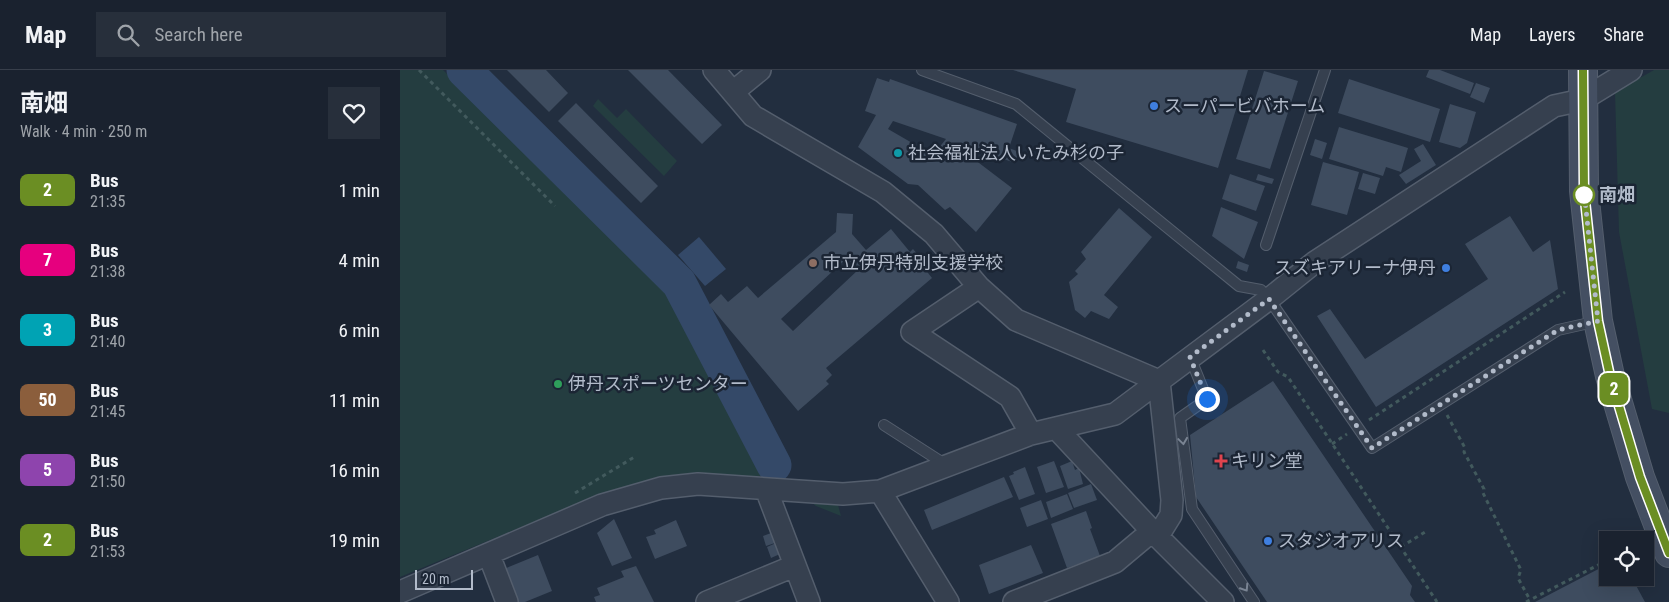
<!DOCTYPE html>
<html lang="en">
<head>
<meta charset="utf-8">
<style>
	body { margin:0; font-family:"Roboto Condensed","Noto Sans JP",sans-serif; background:#272f3b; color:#f1f3f6; height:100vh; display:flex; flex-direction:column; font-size:19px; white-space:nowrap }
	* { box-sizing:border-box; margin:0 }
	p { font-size:16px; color:#9fa4aa }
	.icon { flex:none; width:28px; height:28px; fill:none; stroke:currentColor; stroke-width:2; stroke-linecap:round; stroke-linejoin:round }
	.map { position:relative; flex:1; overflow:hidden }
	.drawer { display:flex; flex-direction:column; background:#1a222f; width:400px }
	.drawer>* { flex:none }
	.badge { padding:0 10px; border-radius:8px; font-size:18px; line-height:32px }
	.controls { position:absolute; left:1199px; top:461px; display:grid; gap:10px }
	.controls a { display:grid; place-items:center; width:55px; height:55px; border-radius:0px; background:#1a222f; box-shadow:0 5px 20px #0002,0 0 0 1px #383f4b; font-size:25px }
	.scale { position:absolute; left:15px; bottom:12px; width:58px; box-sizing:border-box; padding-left:5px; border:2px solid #b2bbca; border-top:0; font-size:14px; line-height:18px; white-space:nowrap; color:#b2bbca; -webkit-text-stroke:4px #1b2534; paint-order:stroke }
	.you { position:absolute; width:25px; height:25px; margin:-12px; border:4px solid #fff; border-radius:50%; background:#1a73e8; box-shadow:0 0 0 8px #1a73e833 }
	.map>.badge { position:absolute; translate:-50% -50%; box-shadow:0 0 0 2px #fff }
	.round { display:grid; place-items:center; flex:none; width:52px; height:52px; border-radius:0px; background:#272f3b }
	.summary { display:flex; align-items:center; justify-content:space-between; height:85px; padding:0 20px }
	h1 { font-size:24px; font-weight:700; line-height:38px }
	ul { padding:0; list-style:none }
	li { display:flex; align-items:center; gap:15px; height:70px; padding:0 20px }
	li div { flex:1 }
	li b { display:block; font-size:19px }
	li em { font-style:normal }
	li .badge { min-width:55px; font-weight:700; text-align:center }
	header { display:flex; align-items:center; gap:30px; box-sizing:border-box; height:70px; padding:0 25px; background:#1a222f; border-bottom:1px solid #383f4b }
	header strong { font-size:24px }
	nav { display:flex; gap:28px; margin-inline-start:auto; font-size:18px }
	.search { width:350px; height:45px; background:#272f3b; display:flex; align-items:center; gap:12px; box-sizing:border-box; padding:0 18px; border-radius:0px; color:#9fa4aa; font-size:19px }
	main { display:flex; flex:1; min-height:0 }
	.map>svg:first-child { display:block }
	.green { fill:#243d40 }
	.water { fill:#344968 }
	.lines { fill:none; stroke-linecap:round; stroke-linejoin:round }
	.river { stroke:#344968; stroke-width:35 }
	.building { fill:#3e4c5f; fill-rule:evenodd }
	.lane-casing { stroke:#545e6d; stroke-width:12 }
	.street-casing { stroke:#545e6d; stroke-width:24 }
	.secondary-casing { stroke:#545e6d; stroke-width:30 }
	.path { stroke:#425a5d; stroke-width:3; stroke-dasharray:4 4; stroke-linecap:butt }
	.lane { stroke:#36404f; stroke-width:10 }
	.street { stroke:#36404f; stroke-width:21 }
	.secondary { stroke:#444f62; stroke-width:28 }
	.oneway { stroke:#7a8493 }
	.line-casing { stroke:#fff; stroke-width:11 }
	.line { stroke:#6b8e23; stroke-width:8 }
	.walk { stroke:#b2bbca; stroke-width:5; stroke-dasharray:0 9 }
	.shop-dot { fill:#3f7fe0; stroke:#1b2534; stroke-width:2 }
	.culture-dot { fill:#0f9aa8; stroke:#1b2534; stroke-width:2 }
	.stop-dot { fill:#fff; stroke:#6b8e23; stroke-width:2.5 }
	.education-dot { fill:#8d6e63; stroke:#1b2534; stroke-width:2 }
	.leisure-dot { fill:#2e9e5b; stroke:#1b2534; stroke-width:2 }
	.health-dot { fill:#e0444e; stroke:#1b2534; stroke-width:2 }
	.labels { text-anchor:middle; stroke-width:5; stroke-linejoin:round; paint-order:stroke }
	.poi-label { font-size:18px; fill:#b2bbca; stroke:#1b2534; text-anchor:start }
	.stop-label { font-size:18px; font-weight:bold; fill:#b2bbca; stroke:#1b2534; text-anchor:start }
</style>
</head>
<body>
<header>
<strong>Map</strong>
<div class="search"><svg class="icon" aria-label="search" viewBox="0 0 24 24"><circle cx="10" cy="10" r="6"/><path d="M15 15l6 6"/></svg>Search here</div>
<nav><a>Map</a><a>Layers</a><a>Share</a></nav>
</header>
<main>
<section class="drawer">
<div class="summary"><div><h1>南畑</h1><p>Walk · 4 min · 250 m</p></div><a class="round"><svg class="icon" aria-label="heart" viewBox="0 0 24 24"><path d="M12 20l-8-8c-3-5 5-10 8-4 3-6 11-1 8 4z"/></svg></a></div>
<ul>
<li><span class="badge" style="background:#6b8e23;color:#fff">2</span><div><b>Bus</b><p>21:35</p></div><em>1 min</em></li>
<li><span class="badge" style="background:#e6007e;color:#fff">7</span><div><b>Bus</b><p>21:38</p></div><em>4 min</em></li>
<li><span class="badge" style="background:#00a3b4;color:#fff">3</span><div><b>Bus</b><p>21:40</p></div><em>6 min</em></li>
<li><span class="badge" style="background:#8b5e3c;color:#fff">50</span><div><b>Bus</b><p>21:45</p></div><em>11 min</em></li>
<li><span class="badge" style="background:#8e44ad;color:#fff">5</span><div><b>Bus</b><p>21:50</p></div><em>16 min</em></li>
<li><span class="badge" style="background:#6b8e23;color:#fff">2</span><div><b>Bus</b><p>21:53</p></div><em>19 min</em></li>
</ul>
</section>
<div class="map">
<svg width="1269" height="532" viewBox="0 0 1269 532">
	<rect width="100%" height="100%" fill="#222e3f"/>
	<!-- green -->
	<path class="green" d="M0,0H43L267,222L364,406L264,407L197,426L0,507Z
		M1254,0H1269V343L1252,339L1219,162L1215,22Z
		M198,29L217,48L226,39L277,91L264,106L193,36Z
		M411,432L435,433L438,435L441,446L416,436Z"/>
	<!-- water -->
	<path class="water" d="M299,167L326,199L305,216L278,185Z"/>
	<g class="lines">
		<!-- river -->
		<path class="river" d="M64,0L279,213L374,395"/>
	</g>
	<!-- building -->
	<path class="building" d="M107,0H146L168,23L149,42Z
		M228,0H268L322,55L302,74Z
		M613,0H848L818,98L666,52L676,19Z
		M1029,0H1040L1074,13L1070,24L1026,7Z
		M864,1L898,11L870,99L836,89Z
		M477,8L489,12L490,9L617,54L609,78L619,82L615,93L561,74L558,77L612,118L576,162L550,137L545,140L518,115L508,114L458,77L476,45L465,41ZM493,51L546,69L533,85L488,59Z
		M949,9L1040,39L1030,72L938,43Z
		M1076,13L1090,18L1084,33L1070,27Z
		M176,33L258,116L241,133L158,51Z
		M1050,34L1076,42L1067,73L1060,78L1039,72Z
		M939,57L1008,78L1001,102L986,97L983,106L929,89Z
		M915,69L927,73L922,89L910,85Z
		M1023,74L1036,95L1006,114L999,105L1021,91L1014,79Z
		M923,92L959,102L947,145L911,135Z
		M963,103L980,108L975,124L958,119Z
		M830,104L865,116L856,141L822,129Z
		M858,104L874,109L872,114L856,110Z
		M821,137L858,152L844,189L812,166Z
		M719,138L752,167L704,225L718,237L709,249L691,241L685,248L675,240L669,212L678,204L675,201L686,189L681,182Z
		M437,143L453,144L452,164L466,180L491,159L510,182L513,179L524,192L521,194L532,208L426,298L432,305L426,311L429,314L398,341L309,235L321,224L328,232L347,216L358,228L436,162ZM447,188L458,200L393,261L381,249Z
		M1110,146L1133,182L1150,170L1158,219L976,337L917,246L930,239L965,289L1088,209L1065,174Z
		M838,191L849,195L847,202L836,198Z
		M873,311L1012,516L1010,525L1015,532H867L796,427L790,365Z
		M654,391L664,417L646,423L637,397Z
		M672,391L675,400L679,398L683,414L668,419L660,396Z
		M625,397L635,424L619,430L609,406L614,404L613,402Z
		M604,407L613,427L532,460L524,440Z
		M691,414L697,430L674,438L668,423Z
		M667,424L673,439L651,448L646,432Z
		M641,430L648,449L627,457L620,438Z
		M686,441L692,458L690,459L700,486L667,498L651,454Z
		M214,449L232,488L212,496L197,463Z
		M276,450L287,476L255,489L246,467L256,464L254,460Z
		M371,463L375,473L366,476L363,466Z
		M376,473L380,484L371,488L367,477Z
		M631,475L643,503L589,524L579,495Z
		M138,485L152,521L125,532H117L104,499Z
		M1208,494V508H1232L1245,532H1135Z
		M236,496L254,532H196L194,527L200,525L197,518L224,507L221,501Z"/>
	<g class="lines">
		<defs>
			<path id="lane" d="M522,0L616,34L839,216L861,220L869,229L972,378L1158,260L1198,251
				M866,175L925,0
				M790,287L807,329L780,348L792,439L854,532
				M484,355L540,391L544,397"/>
			<path id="street" d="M314,0L353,46L483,122L534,164L579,217L616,250L759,311L772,430L771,445L758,466
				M333,22L360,0
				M579,217L512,262L610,327L631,364
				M656,358L752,461L823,532
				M366,419L409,532
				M480,421L631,364L715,344L869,229L915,192L1154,36L1182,30L1231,0
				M89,485L107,532
				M0,522L202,435L261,418L298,414L443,424L480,421L548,532
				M307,532L394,496
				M614,532L715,492L752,461"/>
			<path id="secondary" d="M1183,0L1184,121L1198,251L1210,306L1240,407L1269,483"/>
		</defs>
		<!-- lane casing -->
		<use href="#lane" class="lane-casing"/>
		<!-- street casing -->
		<use href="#street" class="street-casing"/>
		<!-- secondary casing -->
		<use href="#secondary" class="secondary-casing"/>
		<!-- path -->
		<path class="path" d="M19,0L155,136
			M863,280L878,302L888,307L1037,532
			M1047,345L1065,378L1064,382L1084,419L1083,423L1121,500L1118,508L1130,530
			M969,350L1165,222
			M932,374L947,364
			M175,423L236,386
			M1001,477L1025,462
			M1126,532L1208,490"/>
		<!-- lane -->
		<use href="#lane" class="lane"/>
		<!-- street -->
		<use href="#street" class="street"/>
		<!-- secondary -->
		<use href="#secondary" class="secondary"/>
	</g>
	<!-- one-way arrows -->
	<defs><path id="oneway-chevron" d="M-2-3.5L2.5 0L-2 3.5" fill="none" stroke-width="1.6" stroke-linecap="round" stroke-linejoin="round" transform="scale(1.25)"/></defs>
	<g class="oneway">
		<use href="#oneway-chevron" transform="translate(783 371) rotate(82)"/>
		<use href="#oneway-chevron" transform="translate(845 518) rotate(57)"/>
	</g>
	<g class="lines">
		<defs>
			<path id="line" d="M1183,0L1184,121L1198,251L1210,306L1240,407L1269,483"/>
		</defs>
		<!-- line casing -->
		<use href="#line" class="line-casing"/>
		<!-- line -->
		<use href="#line" class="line"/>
		<!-- walk -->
		<path class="walk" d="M807,329L790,287L869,229L972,378L1158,260L1198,251L1184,121V125"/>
	</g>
	<!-- markers -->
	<g class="shop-dot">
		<circle cx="754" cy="36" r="5"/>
		<circle cx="1046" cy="198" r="5"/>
		<circle cx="868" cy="471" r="5"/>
	</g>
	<circle class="culture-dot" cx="498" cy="83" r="5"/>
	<circle class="stop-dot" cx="1184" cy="125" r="10"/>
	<circle class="education-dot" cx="413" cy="193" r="5"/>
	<circle class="leisure-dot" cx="158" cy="314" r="5"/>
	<path class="health-dot" d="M818.5 383.5h5v5h5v5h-5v5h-5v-5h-5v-5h5z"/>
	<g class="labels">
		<!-- poi labels -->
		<g class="poi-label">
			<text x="764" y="42">スーパービバホーム</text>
			<text x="508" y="89">社会福祉法人いたみ杉の子</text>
			<text x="423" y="199">市立伊丹特別支援学校</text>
			<text x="1036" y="204" text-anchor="end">スズキアリーナ伊丹</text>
			<text x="168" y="320">伊丹スポーツセンター</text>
			<text x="831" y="397">キリン堂</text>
			<text x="878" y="477">スタジオアリス</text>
		</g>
		<!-- stop labels -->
		<g class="stop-label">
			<text x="1199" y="131">南畑</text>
		</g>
	</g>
</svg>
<div class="controls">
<a><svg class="icon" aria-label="locate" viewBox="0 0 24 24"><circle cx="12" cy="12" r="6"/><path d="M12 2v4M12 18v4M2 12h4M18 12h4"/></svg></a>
</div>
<div class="scale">20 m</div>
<div class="you" style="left:807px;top:329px"></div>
<b class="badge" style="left:1214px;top:319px;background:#6b8e23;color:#fff">2</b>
</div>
</main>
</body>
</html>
